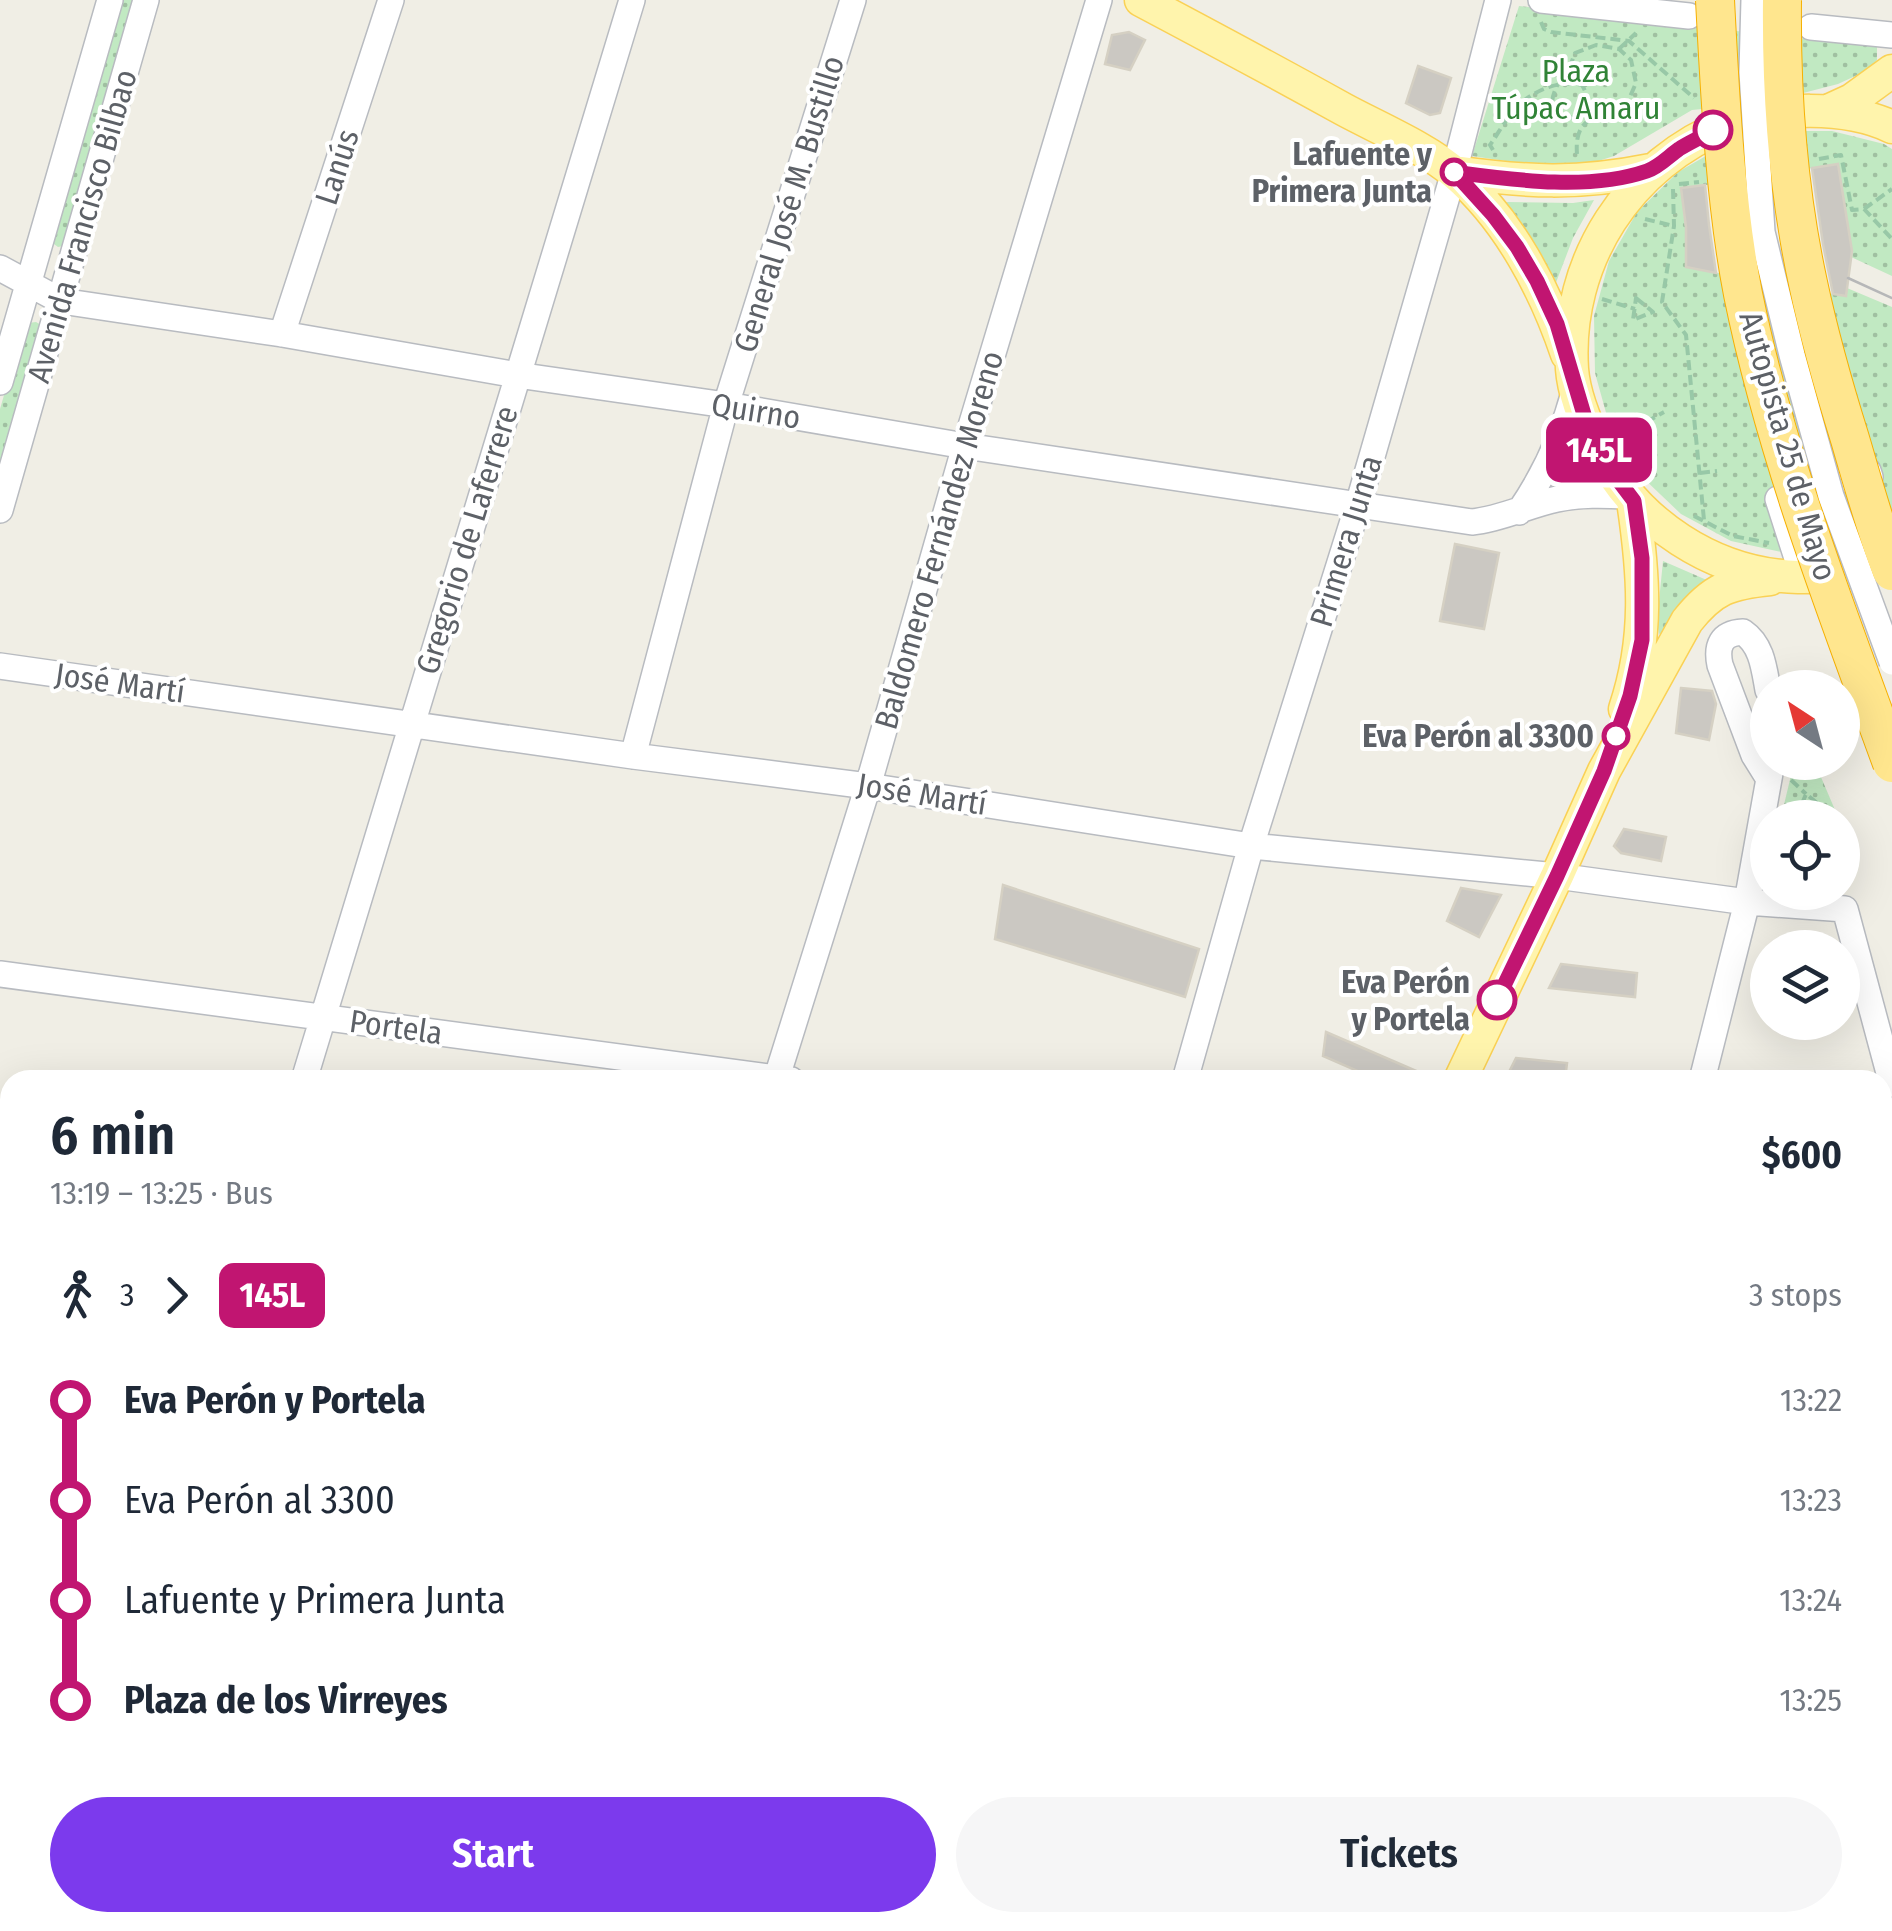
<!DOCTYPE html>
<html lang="en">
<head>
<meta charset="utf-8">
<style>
	body { margin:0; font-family:"Fira Sans Condensed",sans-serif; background:#f6f6f7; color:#1f2937; height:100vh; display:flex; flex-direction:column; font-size:38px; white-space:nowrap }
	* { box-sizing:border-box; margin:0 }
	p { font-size:32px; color:#747a83 }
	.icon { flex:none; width:55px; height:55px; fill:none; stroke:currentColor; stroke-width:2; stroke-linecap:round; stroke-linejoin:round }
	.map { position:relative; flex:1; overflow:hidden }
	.side { position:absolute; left:0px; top:1070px; width:1892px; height:862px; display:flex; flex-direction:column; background:#fff; border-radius:30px 30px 0 0; box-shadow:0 10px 40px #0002 }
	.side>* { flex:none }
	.badge { padding:0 20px; border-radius:15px; font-size:35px; line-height:65px }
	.needle { width:65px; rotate:324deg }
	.fabs { position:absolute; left:1750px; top:670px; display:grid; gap:20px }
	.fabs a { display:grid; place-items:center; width:110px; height:110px; border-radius:50%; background:#fff; box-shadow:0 10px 40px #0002; font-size:50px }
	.map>.badge { position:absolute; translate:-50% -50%; box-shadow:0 0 0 5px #fff }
	.legs { display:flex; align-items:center; gap:15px; height:110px; padding:0 50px; font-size:32px }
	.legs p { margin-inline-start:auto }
	.head { display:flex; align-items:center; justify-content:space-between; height:170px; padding:0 50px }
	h1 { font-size:55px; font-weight:600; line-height:75px }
	.action { display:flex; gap:20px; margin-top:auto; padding:20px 50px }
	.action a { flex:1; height:115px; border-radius:60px; background:#7c3aed; color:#fff; font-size:40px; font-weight:600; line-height:115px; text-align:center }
	.action a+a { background:#f6f6f7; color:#1f2937 }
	ul { padding:0 50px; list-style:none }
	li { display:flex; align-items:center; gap:35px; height:100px; font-size:38px }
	li i { display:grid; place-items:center; width:15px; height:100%; margin:0 12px; background:currentColor }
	li i::after { content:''; width:25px; height:25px; margin:-12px; border:8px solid; border-radius:50%; background:#fff }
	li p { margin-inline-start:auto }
	li:first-child i { background:linear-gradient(#0000 50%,currentColor 0) }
	li:last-child i { background:linear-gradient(currentColor 50%,#0000 0) }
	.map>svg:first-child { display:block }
	.education { fill:#e0ddd4 }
	.grass { fill:url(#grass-dots) }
	.building { fill:#cbc8c2; stroke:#d5d0c3; stroke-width:2.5 }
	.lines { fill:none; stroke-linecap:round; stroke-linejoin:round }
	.minor-casing { stroke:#b8bbc0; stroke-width:28 }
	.major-casing { stroke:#fad155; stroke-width:35 }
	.path { stroke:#98c8a7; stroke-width:4; stroke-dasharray:10 5; stroke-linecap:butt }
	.minor { stroke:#fff; stroke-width:25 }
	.major { stroke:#fff4ac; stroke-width:32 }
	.tram { stroke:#b6b7b8; stroke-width:2.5 }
	.minor-bridge-casing { stroke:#b8bbc0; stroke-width:28; stroke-linecap:butt }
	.highway-bridge-casing { stroke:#f6b000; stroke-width:40; stroke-linecap:butt }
	.minor-bridge { stroke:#fff; stroke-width:25 }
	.highway-bridge { stroke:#ffe68e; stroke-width:38 }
	.line-1-casing { stroke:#fff; stroke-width:22 }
	.line-1 { stroke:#c11571; stroke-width:15 }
	.stop-1-dot { fill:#fff; stroke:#c11571; stroke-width:5 }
	.labels { text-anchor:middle; stroke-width:8; stroke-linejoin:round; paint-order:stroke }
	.park-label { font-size:32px; fill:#308336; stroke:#fff }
	.stop-label { font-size:32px; font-weight:bold; fill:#5d6167; stroke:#fff; text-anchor:end }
	.street-label { font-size:32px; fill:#5d6167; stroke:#fff }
</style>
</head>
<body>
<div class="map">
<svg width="1892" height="1931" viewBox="0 0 1892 1931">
	<defs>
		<pattern id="grass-dots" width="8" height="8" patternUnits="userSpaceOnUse" patternTransform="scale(2.5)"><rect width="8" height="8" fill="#c1e9c2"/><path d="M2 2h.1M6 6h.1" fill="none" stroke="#a0c0a1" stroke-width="1.8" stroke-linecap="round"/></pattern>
	</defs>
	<rect width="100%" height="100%" fill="#f0eee5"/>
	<!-- education -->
	<path class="education" d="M562,1923V1922L738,1923L736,1931H560Z"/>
	<!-- grass -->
	<path class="grass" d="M118,0H139L63,246L58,247L50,241Z
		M1519,6L1877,47V60L1866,71L1838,84L1765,103L1692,110L1614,156L1592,163L1533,165L1472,156Z
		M1778,131H1832L1884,144L1892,149V276L1851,257L1838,164L1681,189L1685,227L1686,267L1845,296L1847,288L1892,307V534L1843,550L1786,553L1731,541L1681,514L1640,475L1610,427L1595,373L1594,316L1609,261L1637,212L1678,172L1725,145Z
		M1594,200L1573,238L1552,293L1518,220L1506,202L1573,203Z
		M36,322L41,325L0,480V409L23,330L28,323Z
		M1663,561L1709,581L1671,627L1659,634L1657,621Z
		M1794,763H1815L1838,817H1781Z"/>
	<!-- building -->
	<path class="building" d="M1129,32L1145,40L1130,70L1105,64L1112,35Z
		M1418,66L1451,78L1440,113L1430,115L1406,103Z
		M1838,164L1852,251L1846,296L1833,294L1823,244L1812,168Z
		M1705,185L1709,225L1716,273L1686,267V227L1681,188Z
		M1455,544L1499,553L1484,629L1440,621Z
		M1681,688L1712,691L1716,704L1709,740L1676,733Z
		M1624,829L1666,837L1661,861L1621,853L1614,846Z
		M1003,885L1199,949L1185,997L995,939Z
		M1461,888L1501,895L1479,937L1447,921Z
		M1561,964L1637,973L1635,997L1549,988Z
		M1326,1032L1437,1080H1378L1323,1056Z
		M1516,1058L1567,1063L1565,1080H1505Z"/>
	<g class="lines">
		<defs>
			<path id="minor" d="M1541,0L1689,16
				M1811,27L1892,35
				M0,268L61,301L282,334L517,375L726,405L965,446L1472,522C1502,519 1528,505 1557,499C1581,494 1604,495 1629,496
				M282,334L391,0
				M0,382L110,0
				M0,510L146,0
				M1519,512C1546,473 1563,435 1575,389
				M1803,577L1778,499L1868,471L1870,477
				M0,666L633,756L868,786L1251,846L1557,876L1747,902L1845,909L1892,1084
				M1768,690C1764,668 1762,645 1743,632C1721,633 1716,646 1720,665L1754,755L1769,779
				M633,756L726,405L853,0
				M0,974L791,1080
				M304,1080L632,0
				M776,1080L868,786L965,446L1099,0
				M1185,1080L1251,846L1358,505L1454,172L1498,0
				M1702,1080L1747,902L1772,762
				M1882,1203L1892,1204
				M0,1291L10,1293
				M1882,1542L1892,1543
				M0,1638L10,1639
				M66,1931L68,1922
				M533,1931L535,1922
				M942,1931L944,1922
				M1396,1931L1397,1922
				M1577,1931L1578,1922
				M1760,1931L1761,1922"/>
			<path id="major" d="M1141,0C1209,36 1276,72 1343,109C1378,128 1426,148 1456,174C1509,220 1545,289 1567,354
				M1828,111L1852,100L1892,71
				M1454,172C1527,182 1577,185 1651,170
				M1888,561C1859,570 1829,578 1798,577C1714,575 1635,523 1598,448C1586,424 1574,396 1572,369C1565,261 1629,163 1729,124C1775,107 1846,105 1892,127
				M1625,709C1649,638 1644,574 1633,501
				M1460,1080L1557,876L1604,771L1687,621C1713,588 1730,583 1770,579
				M1882,1894L1892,1895
				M1185,1922L1186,1931"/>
		</defs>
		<!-- minor casing -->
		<use href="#minor" class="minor-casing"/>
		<!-- major casing -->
		<use href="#major" class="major-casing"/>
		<!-- path -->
		<path class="path" d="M1541,22L1544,29L1551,32L1629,41L1694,98
			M1619,49L1636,33
			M1564,82L1575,53L1596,45L1619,49L1631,60L1636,83L1626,106C1597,117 1574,116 1577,154
			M1493,150L1490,145C1498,134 1505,120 1514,110C1530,92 1558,79 1582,85C1590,99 1589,108 1576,118C1551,116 1547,105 1558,84
			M1819,159L1841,155L1852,210L1864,209L1892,239
			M1679,184L1699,182
			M1673,189L1674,226L1662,302L1686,335L1704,520
			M1864,209L1892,189
			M1645,219L1674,226
			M1636,298L1653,312L1633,320Z
			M1602,299L1635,309
			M1620,437L1664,412
			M1700,473L1717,471
			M1694,516L1733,536L1769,543
			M1791,780L1806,794
			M1796,818L1806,794L1816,802L1809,818"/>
		<!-- minor -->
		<use href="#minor" class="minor"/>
		<!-- major -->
		<use href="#major" class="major"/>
		<!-- tram -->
		<path class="tram" d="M1848,278L1892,298"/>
		<defs>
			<path id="minor-bridge" d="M1754,0L1752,72L1762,232L1792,355L1831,496L1892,662"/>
			<path id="highway-bridge" d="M1715,0C1720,95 1725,201 1743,294C1776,456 1836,609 1892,763
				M1782,0C1781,94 1788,191 1808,283C1819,335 1834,388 1850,439C1863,483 1875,528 1892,571"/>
		</defs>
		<!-- minor-bridge casing -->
		<use href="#minor-bridge" class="minor-bridge-casing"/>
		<!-- highway-bridge casing -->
		<use href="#highway-bridge" class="highway-bridge-casing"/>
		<!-- minor-bridge -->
		<use href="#minor-bridge" class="minor-bridge"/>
		<!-- highway-bridge -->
		<use href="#highway-bridge" class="highway-bridge"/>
	</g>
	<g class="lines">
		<defs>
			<path id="line-1" d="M1497,1000L1557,876L1604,771L1630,696L1642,640V558L1634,501L1606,464L1588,428L1557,324L1537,281L1517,247L1493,215L1454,172C1514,180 1589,191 1647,171C1659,167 1669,156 1679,149C1690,142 1702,137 1713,130"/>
		</defs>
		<!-- line-1 casing -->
		<use href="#line-1" class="line-1-casing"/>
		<!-- line-1 -->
		<use href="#line-1" class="line-1"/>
	</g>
	<!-- markers -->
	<g class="stop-1-dot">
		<circle cx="1713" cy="130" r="18"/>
		<circle cx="1454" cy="172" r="12"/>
		<circle cx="1616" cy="736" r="12"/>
		<circle cx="1497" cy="1000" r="18"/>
	</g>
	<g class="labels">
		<!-- park labels -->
		<g class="park-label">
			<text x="1576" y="82">Plaza<tspan x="1576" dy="37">Túpac Amaru</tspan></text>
		</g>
		<!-- stop labels -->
		<g class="stop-label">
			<text x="1432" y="165">Lafuente y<tspan x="1432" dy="37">Primera Junta</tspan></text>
			<text x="1594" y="747">Eva Perón al 3300</text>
			<text x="1470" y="993">Eva Perón<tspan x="1470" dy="37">y Portela</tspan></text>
		</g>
		<!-- street labels -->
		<g class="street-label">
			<text transform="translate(337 167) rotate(-72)" y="11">Lanús</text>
			<text transform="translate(789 204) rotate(-73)" y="11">General José M. Bustillo</text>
			<text transform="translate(82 226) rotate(-74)" y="11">Avenida Francisco Bilbao</text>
			<text transform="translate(756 411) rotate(9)" y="11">Quirno</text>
			<text transform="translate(1788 446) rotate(74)" y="11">Autopista 25 de Mayo</text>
			<text transform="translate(467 540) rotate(-73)" y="11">Gregorio de Laferrere</text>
			<text transform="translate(939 540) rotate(-74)" y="11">Baldomero Fernández Moreno</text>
			<text transform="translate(1346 541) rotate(-73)" y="11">Primera Junta</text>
			<text transform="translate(120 683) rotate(8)" y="11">José Martí</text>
			<text transform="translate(922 794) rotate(9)" y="11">José Martí</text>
			<text transform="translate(396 1027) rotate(8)" y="11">Portela</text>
		</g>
	</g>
</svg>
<div class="fabs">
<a><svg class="needle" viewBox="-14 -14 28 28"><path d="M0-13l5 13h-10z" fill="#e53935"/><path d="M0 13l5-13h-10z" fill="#747a83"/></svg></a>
<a><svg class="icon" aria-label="locate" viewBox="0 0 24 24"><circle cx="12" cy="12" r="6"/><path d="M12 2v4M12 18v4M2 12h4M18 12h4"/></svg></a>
<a><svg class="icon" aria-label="layers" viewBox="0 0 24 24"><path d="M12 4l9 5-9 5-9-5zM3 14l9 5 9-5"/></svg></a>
</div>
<b class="badge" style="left:1599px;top:450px;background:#c11571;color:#fff">145L</b>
<section class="side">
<div class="head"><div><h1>6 min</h1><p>13:19 – 13:25 · Bus</p></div><b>$600</b></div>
<div class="legs"><svg class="icon" aria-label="walk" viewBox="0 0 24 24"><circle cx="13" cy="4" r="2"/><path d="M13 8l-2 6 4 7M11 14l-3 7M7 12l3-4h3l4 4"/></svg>3<svg class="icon" aria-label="forward" viewBox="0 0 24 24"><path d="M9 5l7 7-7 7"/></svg><b class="badge" style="background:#c11571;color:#fff">145L</b><p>3 stops</p></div>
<ul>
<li><i style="color:#c11571"></i><b>Eva Perón y Portela</b><p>13:22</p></li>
<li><i style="color:#c11571"></i><span>Eva Perón al 3300</span><p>13:23</p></li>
<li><i style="color:#c11571"></i><span>Lafuente y Primera Junta</span><p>13:24</p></li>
<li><i style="color:#c11571"></i><b>Plaza de los Virreyes</b><p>13:25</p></li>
</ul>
<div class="action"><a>Start</a><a>Tickets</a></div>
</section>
</div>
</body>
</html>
